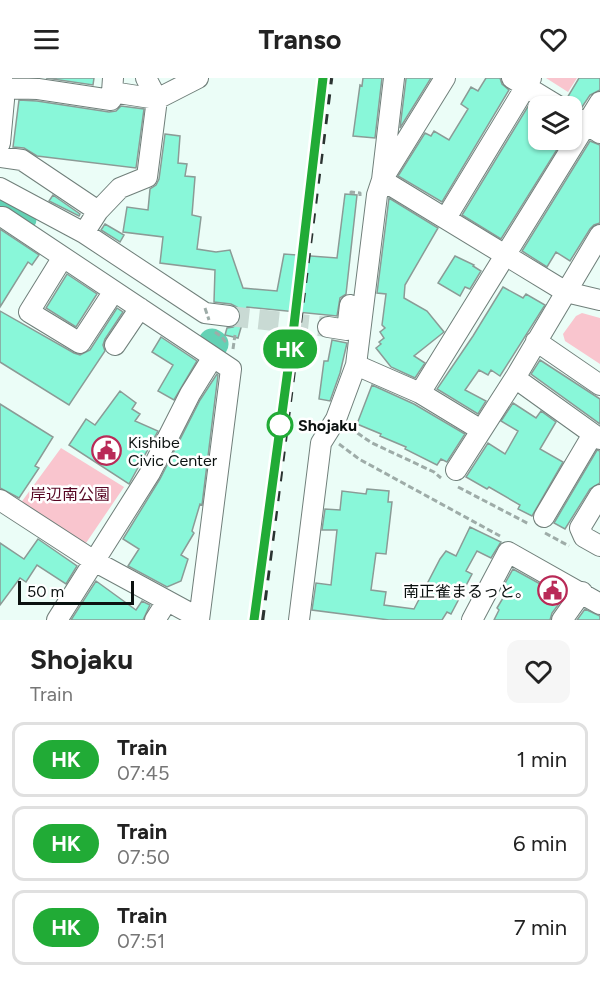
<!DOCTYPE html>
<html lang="en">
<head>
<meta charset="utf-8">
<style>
	body { margin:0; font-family:Figtree,"Noto Sans JP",sans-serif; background:#f6f6f6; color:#222; height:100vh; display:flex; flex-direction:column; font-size:22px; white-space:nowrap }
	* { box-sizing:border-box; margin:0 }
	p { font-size:20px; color:#767676 }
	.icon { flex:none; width:33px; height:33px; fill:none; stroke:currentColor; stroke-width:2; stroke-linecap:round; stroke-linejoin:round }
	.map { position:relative; height:542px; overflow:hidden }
	.details { display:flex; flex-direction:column; background:#fff; flex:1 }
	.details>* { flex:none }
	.badge { padding:0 12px; border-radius:20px; font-size:21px; line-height:39px }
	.buttons { position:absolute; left:528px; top:18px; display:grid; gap:12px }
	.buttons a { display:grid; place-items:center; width:54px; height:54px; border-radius:12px; background:#fff; box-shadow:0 2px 4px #0004; font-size:30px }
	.scale { position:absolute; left:18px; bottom:15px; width:116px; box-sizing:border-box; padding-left:6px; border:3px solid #0b1110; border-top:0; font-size:16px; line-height:21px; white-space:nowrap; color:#0b1110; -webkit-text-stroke:4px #fff; paint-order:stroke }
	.map>.badge { position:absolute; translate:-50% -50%; box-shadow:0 0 0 3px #fff }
	.round { display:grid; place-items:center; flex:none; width:63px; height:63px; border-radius:12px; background:#f6f6f6 }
	.head { display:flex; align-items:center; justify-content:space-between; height:102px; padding:0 30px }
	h1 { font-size:28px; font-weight:700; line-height:45px }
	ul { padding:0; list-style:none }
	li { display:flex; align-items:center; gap:18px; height:75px; margin:0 12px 9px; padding:0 18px; border:3px solid #e0e0e0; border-radius:12px }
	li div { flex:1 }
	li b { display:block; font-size:22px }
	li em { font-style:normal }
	li .badge { min-width:66px; font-weight:700; text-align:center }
	header { display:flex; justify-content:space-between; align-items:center; height:78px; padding:0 30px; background:#fff; font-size:27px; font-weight:700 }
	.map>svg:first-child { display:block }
	.green { fill:#f9c5ce }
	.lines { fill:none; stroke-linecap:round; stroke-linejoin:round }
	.river { stroke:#63d2b5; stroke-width:27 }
	.building { fill:#89f7d9; stroke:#8b9b96; stroke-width:1.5 }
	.minor-tunnel { stroke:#c9dad4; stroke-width:20; stroke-dasharray:20 10; stroke-linecap:butt }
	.minor-casing { stroke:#707f7a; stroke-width:22 }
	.path { stroke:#9eaca8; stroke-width:3; stroke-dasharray:6 3; stroke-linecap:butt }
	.minor { stroke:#fff; stroke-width:20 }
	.rail { stroke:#2b3331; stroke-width:4.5; stroke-dasharray:10 10; stroke-linecap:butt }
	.path-bridge { stroke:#9eaca8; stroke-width:3; stroke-dasharray:6 3; stroke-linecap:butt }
	.line-casing { stroke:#fff; stroke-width:14 }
	.line { stroke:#21ab36; stroke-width:9 }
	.stop-dot { fill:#fff; stroke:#21ab36; stroke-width:3 }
	.labels { text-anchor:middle; stroke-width:5; stroke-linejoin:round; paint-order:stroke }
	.stop-label { font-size:16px; font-weight:bold; fill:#0b1110; stroke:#fff; text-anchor:start }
	.poi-label { font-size:16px; fill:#0b1110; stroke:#fff; text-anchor:start }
	.park-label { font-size:16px; fill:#570623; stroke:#fff }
</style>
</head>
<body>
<header><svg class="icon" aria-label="menu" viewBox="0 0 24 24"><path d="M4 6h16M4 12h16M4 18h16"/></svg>Transo<svg class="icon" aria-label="heart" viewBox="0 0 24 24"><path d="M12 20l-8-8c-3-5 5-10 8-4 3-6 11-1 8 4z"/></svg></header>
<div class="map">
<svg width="600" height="542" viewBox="0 0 600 542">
	<rect width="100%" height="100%" fill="#ebfdf7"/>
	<!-- green -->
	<path class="green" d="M546,0H577L568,14Z
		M582,235L600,240V286L565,263L563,256L576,238Z
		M61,370L124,409L86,465L20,426Z"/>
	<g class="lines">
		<!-- river -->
		<path class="river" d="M0,126L23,141
			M212,264L215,266"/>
	</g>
	<!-- building -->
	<path class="building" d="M46,0H94L93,7Z
		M363,0H382L375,60L353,58L360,7L362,8Z
		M406,0H431L400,50L406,1Z
		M486,0H500L502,6L509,12L442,124L398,98L425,55L431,58L434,53L449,62L468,31L461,26L471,9L478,13Z
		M579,0H600V12L590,17L582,29L573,25L569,26L567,20Z
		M19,22L37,23L109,34L116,33L121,28L144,31L136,90L37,78L24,70L13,69Z
		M530,25L538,30V62H563L501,161L462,137Z
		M165,56L180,58L178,85L187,86L185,98L195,99L192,137L201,139L197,171L216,174L230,172L243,210L277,213L284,176L337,180L345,116L357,117L346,216L340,220L337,238L247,229L238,260L225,257L227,250L233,249L239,245L240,234L237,229L231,226L214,224L215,192L160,185L163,159L123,154L127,129L148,132L150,111L156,107L159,101Z
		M590,63L600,67V145L594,147L590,151L570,183L556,174L547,189L522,173Z
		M53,117L80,136L79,138L49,123Z
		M389,120L438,150L405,207L404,220L427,233L444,254L414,278L425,285L415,300L391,289L376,270L381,266L379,264L384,260L380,254L385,250L382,247L386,216L377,215Z
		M105,146L124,157L120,164L101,152Z
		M0,151L39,177L32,187L28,184L0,229Z
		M455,178L474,187L473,188L481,193L470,211L465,209L460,218L438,205Z
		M67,196L97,216L76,249L46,230Z
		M503,209L523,220L526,216L545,227L500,298L491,292L488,297L479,292L465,312L486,323L478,336L437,311L473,258Z
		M117,230L123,234L105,261L103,267L105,273L69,327L0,284V233L74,275L80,277L90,272Z
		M161,259L197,283L174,322L158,313L173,287L152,274Z
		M332,262L347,265L340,295L330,323L319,321L324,283H328Z
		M540,282L600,321V346L531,296Z
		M217,296L218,297L202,427L200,426L192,453L194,455L181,477L188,481L181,503L167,509L128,488L139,471L123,461L160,401L200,322Z
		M372,307L414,326L465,356L447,384L441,381L437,387L405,371L406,369L380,358L381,356L357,346Z
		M120,313L136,325L132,331L140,336L135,343L158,353L129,406L69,367L86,341L95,347Z
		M513,325L536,340L541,333L556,344L540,371L563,384L532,438L518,431L520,427L489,409L487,411L466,399L488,365L505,376L518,353L501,343Z
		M0,326L53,359L35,388L39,390L19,420L0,410Z
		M597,372L600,373V405L590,411L565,451L554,445Z
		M367,411L389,413L388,424H392L386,476L376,475L371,512L386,514L384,527L414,531L440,481L446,473L456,478L470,449L501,464L491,480L477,473L466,493L472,496L451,536L447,534L442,542H389L312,532L316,505L331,507L337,452H322L325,431L340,432L342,413L366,416Z
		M38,461L77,488L66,506L37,487L26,504L20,500L0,527V465L24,481Z
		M513,491L564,519L552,535L550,542H494L499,532L497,530L509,510L504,507Z
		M96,503L136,532L142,523L150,527L143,542H71Z
		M585,531L600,538V542H577Z"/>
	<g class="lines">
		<!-- minor-tunnel -->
		<path class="minor-tunnel" d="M229,238L328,249"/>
		<defs>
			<path id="minor" d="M146,0L157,21L198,0
				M512,0L558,28
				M0,10L38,11L111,22L112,14
				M572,37L600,55
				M0,65L4,22L0,10L2,0
				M0,79L22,82L98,133
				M385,97L445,0
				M382,102L566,214L600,222
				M0,110L84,155L205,235L229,238
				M0,139H3L231,291L199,542
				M446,140L531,0
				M84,155L98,133L120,110L147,99L157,21L112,14L113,0
				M63,179L29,234L80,265L114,213
				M328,249L347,252L350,227
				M536,263L600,307
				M115,267L140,230
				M356,287L420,315L481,352
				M515,300L600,361
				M420,315L600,24
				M456,392L515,300L600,157
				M600,417L580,450L584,459L600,468
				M0,422L94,483L199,540
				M544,439L593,356
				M57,542L150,395L190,316L213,279
				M155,542L167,523
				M299,542L321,365L336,341L356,287L377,117L382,102L394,0
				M472,542L508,474L600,526
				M562,542L582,514"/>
		</defs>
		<!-- minor casing -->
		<use href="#minor" class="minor-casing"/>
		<!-- path -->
		<path class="path" d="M351,116V114L360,115V118
			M215,254L222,259L227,266
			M233,271L235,257
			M350,350L372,365L434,394L441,400
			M339,366L359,381L500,458
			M458,409L529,446
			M545,455L569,468"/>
		<!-- minor -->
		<use href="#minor" class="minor"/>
		<!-- rail -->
		<path class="rail" d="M304,152L322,6
			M262,542L331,0"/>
		<!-- path-bridge -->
		<path class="path-bridge" d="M205,230L209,242"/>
	</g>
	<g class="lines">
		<defs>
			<path id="line" d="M254,542L294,247L323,0"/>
		</defs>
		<!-- line casing -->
		<use href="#line" class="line-casing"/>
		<!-- line -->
		<use href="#line" class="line"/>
	</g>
	<!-- icons -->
	<defs>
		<symbol id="civic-ring" viewBox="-11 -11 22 22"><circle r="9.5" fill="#fff" stroke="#b92a57" stroke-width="1.5"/><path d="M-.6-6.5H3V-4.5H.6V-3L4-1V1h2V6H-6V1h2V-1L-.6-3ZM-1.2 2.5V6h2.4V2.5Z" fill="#b92a57"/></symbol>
	</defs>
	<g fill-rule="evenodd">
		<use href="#civic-ring" x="90" y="356" width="33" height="33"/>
		<use href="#civic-ring" x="536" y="496" width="33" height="33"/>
	</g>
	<!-- markers -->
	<circle class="stop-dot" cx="280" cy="347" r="12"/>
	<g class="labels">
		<!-- stop labels -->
		<g class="stop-label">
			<text x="298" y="353">Shojaku</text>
		</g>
		<!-- poi labels -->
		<g class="poi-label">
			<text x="128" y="370">Kishibe<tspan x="128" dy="18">Civic Center</tspan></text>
			<text x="531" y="519" text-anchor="end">南正雀まるっと。</text>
		</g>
		<!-- park labels -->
		<g class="park-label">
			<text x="70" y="422">岸辺南公園</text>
		</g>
	</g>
</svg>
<div class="buttons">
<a><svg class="icon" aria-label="layers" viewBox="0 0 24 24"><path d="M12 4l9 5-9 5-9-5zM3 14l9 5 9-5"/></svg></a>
</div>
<div class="scale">50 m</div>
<b class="badge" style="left:290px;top:271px;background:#21ab36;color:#fff">HK</b>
</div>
<section class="details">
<div class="head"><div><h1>Shojaku</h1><p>Train</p></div><a class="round"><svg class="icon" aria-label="heart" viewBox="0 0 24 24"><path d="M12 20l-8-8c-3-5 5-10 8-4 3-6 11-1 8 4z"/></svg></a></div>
<ul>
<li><span class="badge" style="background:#21ab36;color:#fff">HK</span><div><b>Train</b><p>07:45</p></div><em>1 min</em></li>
<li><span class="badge" style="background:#21ab36;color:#fff">HK</span><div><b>Train</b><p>07:50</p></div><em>6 min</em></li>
<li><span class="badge" style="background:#21ab36;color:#fff">HK</span><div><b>Train</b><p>07:51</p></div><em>7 min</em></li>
</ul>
</section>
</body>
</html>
